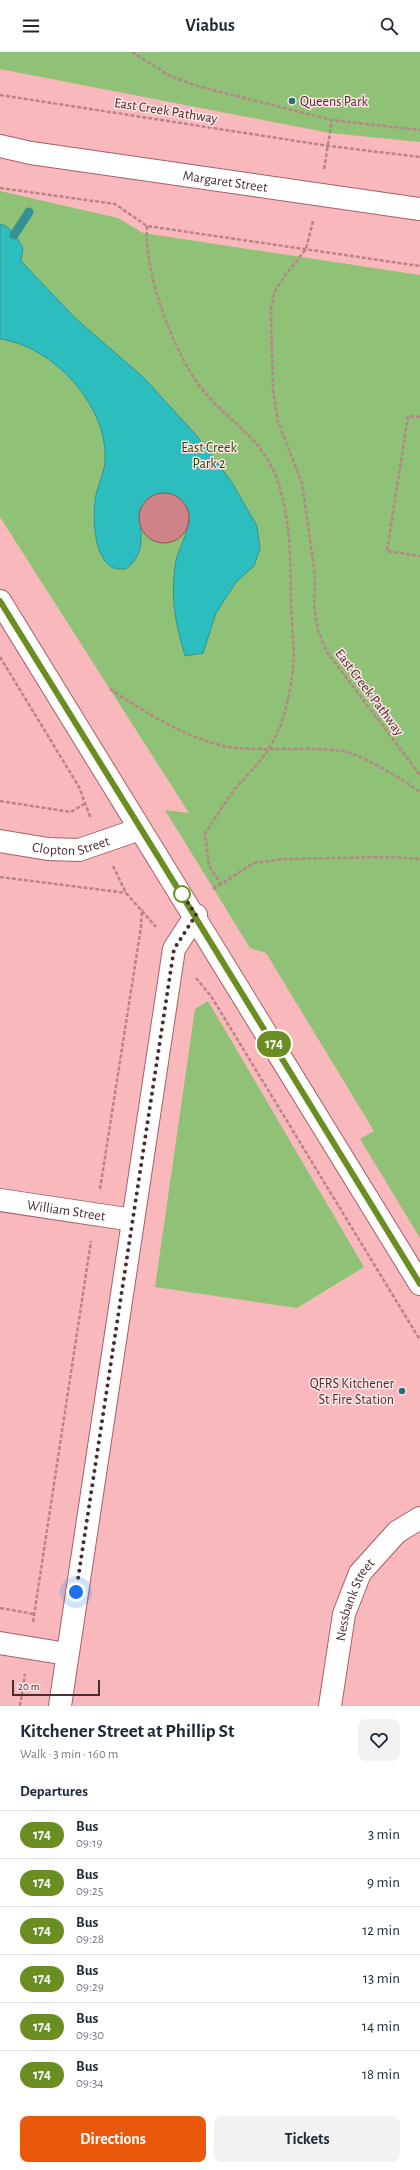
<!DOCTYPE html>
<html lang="en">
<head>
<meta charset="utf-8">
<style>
	body { margin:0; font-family:"Alegreya Sans",sans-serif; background:#f2f2f3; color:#1f2937; height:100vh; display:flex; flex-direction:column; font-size:15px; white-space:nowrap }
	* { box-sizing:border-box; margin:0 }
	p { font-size:13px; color:#747a83 }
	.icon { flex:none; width:22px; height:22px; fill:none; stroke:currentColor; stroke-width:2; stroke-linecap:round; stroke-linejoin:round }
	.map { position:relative; height:1654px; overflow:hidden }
	.drawer { display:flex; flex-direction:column; background:#fff; flex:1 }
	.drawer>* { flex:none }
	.badge { padding:0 8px; border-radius:13px; font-size:14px; line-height:26px }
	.scale { position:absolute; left:12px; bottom:10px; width:88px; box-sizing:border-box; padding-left:4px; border:2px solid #4b2c2e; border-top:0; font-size:11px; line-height:14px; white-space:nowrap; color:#4b2c2e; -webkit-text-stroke:3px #ffe6e6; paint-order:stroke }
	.you { position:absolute; width:20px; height:20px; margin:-10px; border:3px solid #fff; border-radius:50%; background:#1a73e8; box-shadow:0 0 0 6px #1a73e833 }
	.map>.badge { position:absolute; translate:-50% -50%; box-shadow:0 0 0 2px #fff }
	h2 { padding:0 20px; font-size:15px; line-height:36px }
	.round { display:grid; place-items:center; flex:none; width:42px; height:42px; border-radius:8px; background:#f2f2f3 }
	.headline { display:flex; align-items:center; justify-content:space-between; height:68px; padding:0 20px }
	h1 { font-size:19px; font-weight:700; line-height:30px }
	.cta { display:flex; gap:8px; margin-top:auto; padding:8px 20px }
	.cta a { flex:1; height:46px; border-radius:8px; background:#ea580c; color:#fff; font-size:16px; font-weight:700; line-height:46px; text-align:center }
	.cta a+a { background:#f2f2f3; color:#1f2937 }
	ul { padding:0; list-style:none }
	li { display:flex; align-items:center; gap:12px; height:48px; padding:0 20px; border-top:1px solid #e0e1e3 }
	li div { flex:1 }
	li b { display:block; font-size:15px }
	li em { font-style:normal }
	li .badge { min-width:44px; font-weight:700; text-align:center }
	header { display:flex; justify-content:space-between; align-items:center; height:52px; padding:0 20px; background:#fff; font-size:18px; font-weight:700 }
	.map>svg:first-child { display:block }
	.green { fill:#8fc176 }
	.water { fill:#2cbebf; stroke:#359294 }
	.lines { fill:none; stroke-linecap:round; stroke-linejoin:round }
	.stream { stroke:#359294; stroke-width:9 }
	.building { fill:#cd8387; stroke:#965157 }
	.minor-casing { stroke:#a65f65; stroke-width:24 }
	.major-casing { stroke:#a65f65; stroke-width:24 }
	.path { stroke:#b88487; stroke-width:2.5; stroke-dasharray:4 2; stroke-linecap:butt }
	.minor { stroke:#fff; stroke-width:22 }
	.major { stroke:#fff; stroke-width:22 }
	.line-casing { stroke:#fff; stroke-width:9 }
	.line { stroke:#6b8e23; stroke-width:6 }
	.walk { stroke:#4b2c2e; stroke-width:4; stroke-dasharray:0 7.2 }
	.poi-dot { fill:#236f6f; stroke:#ffe6e6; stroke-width:1.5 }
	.stop-dot { fill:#fff; stroke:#6b8e23; stroke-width:2 }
	.labels { text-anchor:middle; stroke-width:3; stroke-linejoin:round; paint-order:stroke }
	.poi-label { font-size:14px; fill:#4b2c2e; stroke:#ffe6e6; text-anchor:start }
	.street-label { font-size:14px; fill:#4b2c2e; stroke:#ffe6e6 }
	.park-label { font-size:14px; fill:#214802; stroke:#ffe6e6 }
</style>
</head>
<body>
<header><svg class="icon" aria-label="menu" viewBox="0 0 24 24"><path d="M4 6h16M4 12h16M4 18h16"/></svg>Viabus<svg class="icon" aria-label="search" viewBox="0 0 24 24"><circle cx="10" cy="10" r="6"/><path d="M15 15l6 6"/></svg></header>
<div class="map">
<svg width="420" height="1654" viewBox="0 0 420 1654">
	<rect width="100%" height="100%" fill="#f9b9bc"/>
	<!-- green -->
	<path class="green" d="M0,0H420V90L330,81L0,17Z
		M0,139L118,166L143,181L420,223V1186L360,1087L374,1079L266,901L250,896L165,758L189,761L0,465Z
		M208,949L364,1215L297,1256L155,1235L195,957Z"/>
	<!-- water -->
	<path class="water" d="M0,172C10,173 18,188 23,196L21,209L75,266L143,325L197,384L231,429L257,474L260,496L254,514L236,530L216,561L203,601L185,604C175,570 170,544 176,509C179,493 193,475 188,459C184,445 167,438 154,444C124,457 158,493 126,517C122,517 117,517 114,516C93,508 92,462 96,443C98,432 105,420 105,408C108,354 53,294 0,287Z"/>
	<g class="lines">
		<!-- stream -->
		<path class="stream" d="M14,183L29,160"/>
	</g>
	<!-- building -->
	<path class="building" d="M139 466a25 25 0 1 1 50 0a25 25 0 1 1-50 0Z"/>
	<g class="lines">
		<defs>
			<g id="minor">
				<path id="s1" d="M0,94L31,101L420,157"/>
				<path id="s2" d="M0,789L48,797L79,798L140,777"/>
				<path id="s3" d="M0,1148L133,1168"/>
				<path d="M0,1591L67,1602"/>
				<path d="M60,1654L174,897L196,863"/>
				<path id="s4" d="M330,1654L344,1562L360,1521L397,1480L420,1466"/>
			</g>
			<path id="major" d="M0,549C142,776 281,1004 420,1232"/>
		</defs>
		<!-- minor casing -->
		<use href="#minor" class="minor-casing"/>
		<!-- major casing -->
		<use href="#major" class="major-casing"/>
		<!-- path -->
		<path class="path" d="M132,0L172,25L201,35L332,68L420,78
			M0,43L329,94L420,105
			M324,117L332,68
			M0,136L115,152L147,174L420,214
			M313,169L306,197L287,221L275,239L271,257L272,304L273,337L278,370L302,431L315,523L314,553L318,579L327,600L420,723
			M147,174C143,220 176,309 207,343C224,363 246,377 262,399C293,442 290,506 291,556C292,576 295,597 293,617C290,644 283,675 268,698C259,712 246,724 235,737C224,751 215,767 205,781L209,814L221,832
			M420,365L408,364L387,499L420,504
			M0,605L79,735L91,767
			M110,637C143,659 190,689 230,695C267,700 305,694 342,699C361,702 404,728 420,740
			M0,749L71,760L84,752
			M113,814L126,841L156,875
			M0,825L126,841
			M213,837L254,811L283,807L391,805L420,807
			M196,926L211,944L420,1288
			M100,1137L141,875L142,857
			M0,1556L34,1562
			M33,1570L91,1189
			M20,1654L25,1622"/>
		<!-- minor -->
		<use href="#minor" class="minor"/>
		<!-- major -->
		<use href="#major" class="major"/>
	</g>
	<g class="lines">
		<defs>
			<path id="line" d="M0,549C141,776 281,1004 420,1232"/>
		</defs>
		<!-- line casing -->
		<use href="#line" class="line-casing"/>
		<!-- line -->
		<use href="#line" class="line"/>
		<!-- walk -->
		<path class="walk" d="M76,1540L174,897L196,863L182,842"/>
	</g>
	<!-- markers -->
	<g class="poi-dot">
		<circle cx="292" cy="49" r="4"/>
		<circle cx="402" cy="1339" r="4"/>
	</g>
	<circle class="stop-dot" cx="182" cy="842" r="8"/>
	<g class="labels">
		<!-- poi labels -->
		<g class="poi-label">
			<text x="300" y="54">Queens Park</text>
			<text x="394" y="1336" text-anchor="end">QFRS Kitchener<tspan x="394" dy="16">St Fire Station</tspan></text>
		</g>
		<!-- street labels -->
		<g class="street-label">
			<text transform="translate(166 58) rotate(9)" y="5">East Creek Pathway</text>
			<text dy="5" stroke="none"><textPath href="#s1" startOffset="228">Margaret Street</textPath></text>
			<text transform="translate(370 640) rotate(53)" y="5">East Creek Pathway</text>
			<text dy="5" stroke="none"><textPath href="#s2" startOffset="72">Clopton Street</textPath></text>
			<text dy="5" stroke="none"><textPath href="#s3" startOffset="67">William Street</textPath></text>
			<text dy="5" stroke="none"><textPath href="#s4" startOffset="110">Nessbank Street</textPath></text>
		</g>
		<!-- park labels -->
		<g class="park-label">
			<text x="209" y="400">East Creek<tspan x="209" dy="16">Park 2</tspan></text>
		</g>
	</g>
</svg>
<div class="scale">20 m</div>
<div class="you" style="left:76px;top:1540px"></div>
<b class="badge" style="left:274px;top:992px;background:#6b8e23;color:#fff">174</b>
</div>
<section class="drawer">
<div class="headline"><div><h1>Kitchener Street at Phillip St</h1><p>Walk · 3 min · 160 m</p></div><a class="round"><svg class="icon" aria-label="heart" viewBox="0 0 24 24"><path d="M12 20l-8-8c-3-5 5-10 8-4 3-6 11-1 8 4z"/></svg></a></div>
<h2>Departures</h2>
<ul>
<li><span class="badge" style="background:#6b8e23;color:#fff">174</span><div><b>Bus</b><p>09:19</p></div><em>3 min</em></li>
<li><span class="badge" style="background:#6b8e23;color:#fff">174</span><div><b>Bus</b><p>09:25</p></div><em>9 min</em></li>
<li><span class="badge" style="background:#6b8e23;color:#fff">174</span><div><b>Bus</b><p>09:28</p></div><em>12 min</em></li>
<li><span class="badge" style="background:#6b8e23;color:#fff">174</span><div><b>Bus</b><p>09:29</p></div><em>13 min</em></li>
<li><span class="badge" style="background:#6b8e23;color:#fff">174</span><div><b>Bus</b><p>09:30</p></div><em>14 min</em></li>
<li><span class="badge" style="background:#6b8e23;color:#fff">174</span><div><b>Bus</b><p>09:34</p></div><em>18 min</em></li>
</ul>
<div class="cta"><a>Directions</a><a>Tickets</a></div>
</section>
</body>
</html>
